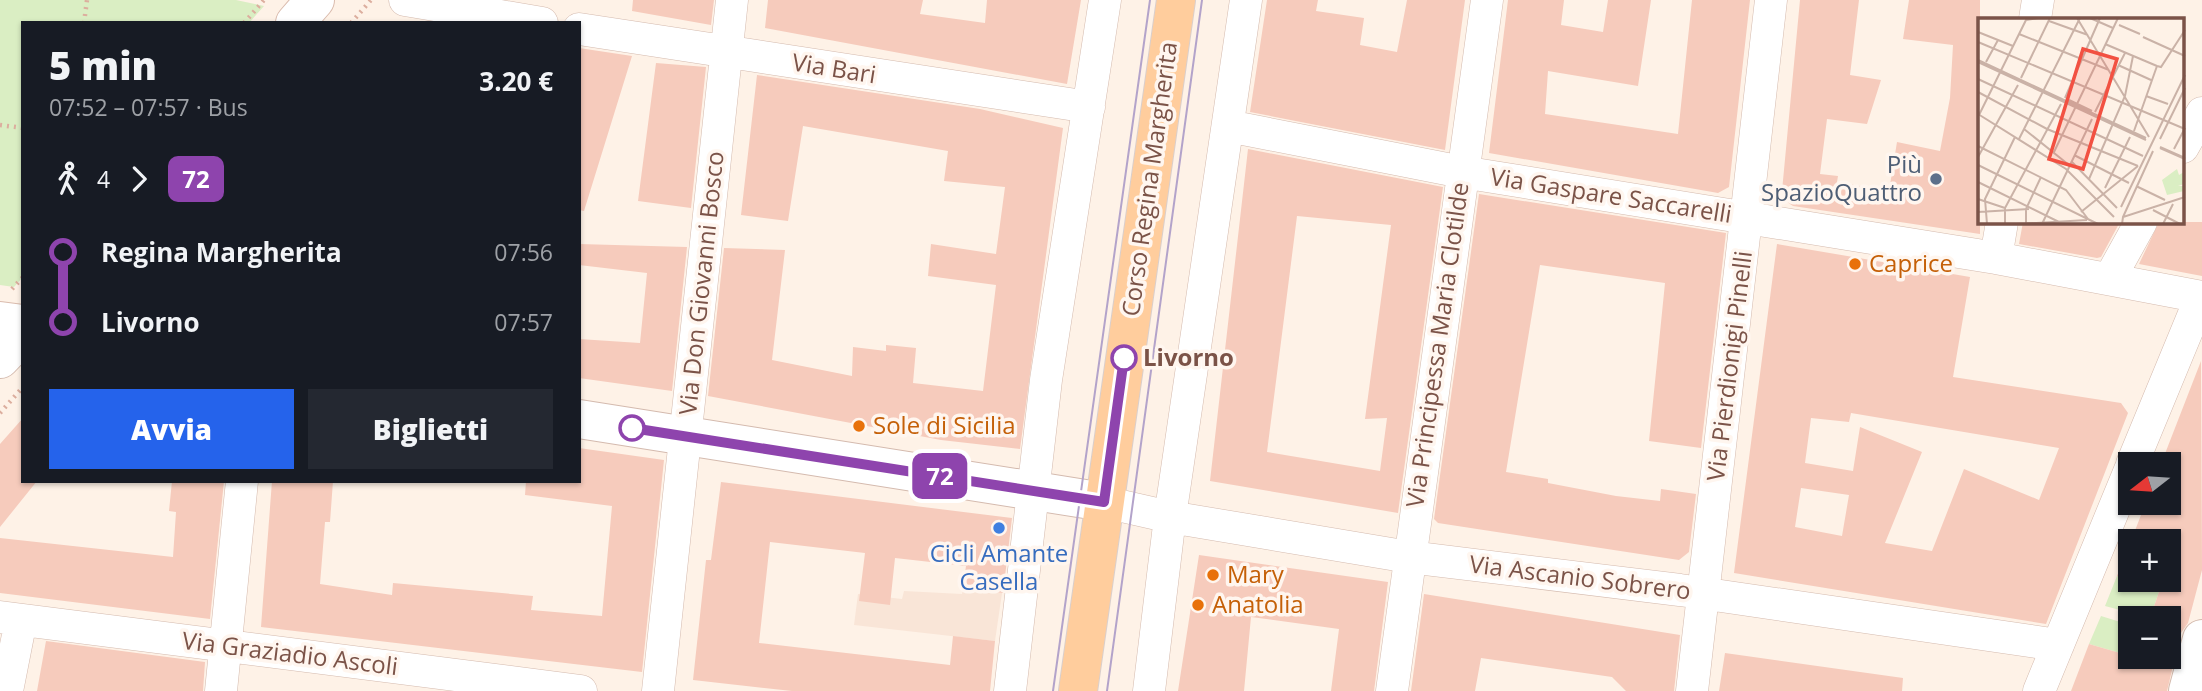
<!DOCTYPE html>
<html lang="it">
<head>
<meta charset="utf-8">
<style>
	body { margin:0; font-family:"Open Sans",sans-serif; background:#242831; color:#f1f3f6; height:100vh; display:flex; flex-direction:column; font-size:26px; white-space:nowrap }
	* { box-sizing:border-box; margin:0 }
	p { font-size:23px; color:#9ea1a6 }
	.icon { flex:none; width:38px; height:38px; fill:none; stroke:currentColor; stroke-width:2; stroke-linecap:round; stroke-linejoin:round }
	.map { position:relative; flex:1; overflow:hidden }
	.panel { position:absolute; left:21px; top:21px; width:560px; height:462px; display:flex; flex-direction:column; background:#171b24; border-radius:0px; box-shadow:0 2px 5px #0004 }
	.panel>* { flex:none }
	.badge { padding:0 14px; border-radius:10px; font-size:24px; line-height:46px }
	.needle { width:46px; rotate:253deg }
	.buttons { position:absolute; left:2118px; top:452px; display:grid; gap:14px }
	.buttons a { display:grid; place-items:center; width:63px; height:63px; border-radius:0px; background:#171b24; box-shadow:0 2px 5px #0004; font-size:35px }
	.map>.badge { position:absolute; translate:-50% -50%; box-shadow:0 0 0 4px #fff }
	.legs { display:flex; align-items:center; gap:10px; height:77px; padding:0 28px; font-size:23px }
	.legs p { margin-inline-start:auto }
	.summary { display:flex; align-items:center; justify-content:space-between; height:119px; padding:0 28px }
	h1 { font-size:38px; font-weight:800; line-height:52px }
	.cta { display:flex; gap:14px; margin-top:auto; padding:14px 28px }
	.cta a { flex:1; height:80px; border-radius:0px; background:#2563eb; color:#fff; font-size:28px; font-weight:800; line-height:80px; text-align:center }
	.cta a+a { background:#242831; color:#f1f3f6 }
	ul { padding:0 28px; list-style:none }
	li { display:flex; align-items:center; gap:24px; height:70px; font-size:26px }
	li i { display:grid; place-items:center; width:10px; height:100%; margin:0 9px; background:currentColor }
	li i::after { content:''; width:18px; height:18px; margin:-9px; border:5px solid; border-radius:50%; background:#171b24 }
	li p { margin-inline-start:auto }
	li:first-child i { background:linear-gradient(#0000 50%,currentColor 0) }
	li:last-child i { background:linear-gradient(currentColor 50%,#0000 0) }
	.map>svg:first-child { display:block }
	.residential { fill:#f9e5d7 }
	.green { fill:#daeec3 }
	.building { fill:#f6cbbc; fill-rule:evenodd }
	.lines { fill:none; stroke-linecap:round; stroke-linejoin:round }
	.minor-casing { stroke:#d4baae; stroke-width:33 }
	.tertiary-casing { stroke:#d4baae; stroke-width:40 }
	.secondary-casing { stroke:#dabbad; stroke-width:40 }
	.primary-casing { stroke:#dacfcc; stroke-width:40 }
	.path { stroke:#dcae9e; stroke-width:4.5; stroke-dasharray:2 5; stroke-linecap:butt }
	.minor { stroke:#fff; stroke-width:32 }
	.tertiary { stroke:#fff; stroke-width:38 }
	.secondary { stroke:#fff; stroke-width:38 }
	.primary { stroke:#ffcd9d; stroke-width:38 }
	.tram { stroke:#b3a3ca; stroke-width:2 }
	.line-1-casing { stroke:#fff; stroke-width:16 }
	.line-1 { stroke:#8e44ad; stroke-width:10 }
	.service-dot { fill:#5c6f8a; stroke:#fff6ef; stroke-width:2.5 }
	.food-dot { fill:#e8710a; stroke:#fff6ef; stroke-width:2.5 }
	.stop-1-dot { fill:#fff; stroke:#8e44ad; stroke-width:3.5 }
	.shop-dot { fill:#3f7fe0; stroke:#fff6ef; stroke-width:2.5 }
	.labels { text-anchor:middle; stroke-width:7; stroke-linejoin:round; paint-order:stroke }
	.street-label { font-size:24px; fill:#7b5348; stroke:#fff6ef }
	.service-label { font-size:24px; fill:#4e5e75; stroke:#fff6ef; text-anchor:end }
	.food-label { font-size:24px; fill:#c56008; stroke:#fff6ef; text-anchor:start }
	.stop-label { font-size:24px; font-weight:bold; fill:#7b5348; stroke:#fff6ef; text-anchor:start }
	.shop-label { font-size:24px; fill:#366cbe; stroke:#fff6ef }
	.inset-road { fill:none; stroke:#cab2a7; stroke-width:2 }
	.view { fill:#f25142; fill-opacity:0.15; stroke:#f25142; stroke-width:3.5 }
	.inset-edge { fill:none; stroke:#7b5348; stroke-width:3.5 }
</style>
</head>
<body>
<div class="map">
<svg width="2202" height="691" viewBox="0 0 2202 691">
	<rect width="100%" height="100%" fill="#fef2e7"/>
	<!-- residential -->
	<path class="residential" d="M963,589L1002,593L995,641L854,625L858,594L902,599L904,591L962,594Z"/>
	<!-- green -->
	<path class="green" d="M0,0H236L264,6L249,23H23V277L14,287L0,285Z
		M2117,576L2160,589L2150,618L2105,606Z
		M2101,616L2130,625V656L2089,644Z"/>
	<!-- building -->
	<path class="building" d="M633,0H714L711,25L632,11Z
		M768,0H923L920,14L985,23L987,0H1081L1067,84L765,28Z
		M1267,0H1318L1316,11L1364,18L1360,45L1397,52L1407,0H1465L1445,150L1250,112Z
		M1508,0H1564L1561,25L1603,32L1608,0H1651L1638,86L1548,71L1545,114L1678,134L1692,0H1750L1729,187L1718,193L1489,153Z
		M1800,0H1859L1850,75L1881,80L1867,124L1827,119L1820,174L1838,176L1837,182L1889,191L1897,142L1940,151L1950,98L1953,45L1903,39L1909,0H1980V234L1793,206L1787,202L1782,191Z
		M579,48L632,56L584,211L579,210Z
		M656,63L706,67L691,208L638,201Z
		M757,75L980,109L1063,128L1020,449L941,440L708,396L724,248L785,250L772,360L852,376L853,347L886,351V345L916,348L913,383L983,391L996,285L928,276L931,244L996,254L1005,187L944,181L948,151L803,126L788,221L741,215Z
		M1248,149L1443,187L1398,513L1210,481ZM1297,216L1391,225L1365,419L1387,418L1380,471L1267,452Z
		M1479,194L1726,233L1701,448L1649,441L1665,283L1540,265L1506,472L1548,479V483L1616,496L1660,501L1661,489L1696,494L1689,552L1679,560L1438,523L1434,519Z
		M2023,222H2120L2101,257L2097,258L2019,244Z
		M2159,222H2202V276L2139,264Z
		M579,244L687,247L672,391L579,378V339L640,343L647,273L579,265Z
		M1777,244L1970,277L1953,377L2121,403L2128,413L2046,624L1734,573ZM1851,413L2059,448L2039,500L1964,469L1932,551L1885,543L1922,452L1860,427L1853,471L1805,463L1811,418L1849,422ZM1801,488L1849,495L1842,536L1795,527Z
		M2201,361L2202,570L2188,623L2181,633L2167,691H2071L2089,644L2137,658L2168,656V618H2150L2160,589L2117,576L2130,543V579H2168V541H2131L2146,502H2168V464H2161Z
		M23,418V481H37L0,527V444Z
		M579,448L664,460L642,672L261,627L272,481H333L330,522H325L320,584L392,595L393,583L533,596L531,610L602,616L612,506L525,495L526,481H579Z
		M172,481H224L210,619L0,593V538L173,557L176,512L169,511Z
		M721,482L1012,518L1003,593L963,589L966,566L895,558L890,605L859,601L865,553L770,542L759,643L950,665L953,636L995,641L990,691H792L693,680L706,560H711Z
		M1199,555L1388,582L1374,691H1331L1339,629L1251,617L1244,691H1178Z
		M1424,594L1680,635L1674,691H1626L1612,677L1481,658L1475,691H1411Z
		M46,641L205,662L203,691H37Z
		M1725,653L1903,678L1902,691H1719Z"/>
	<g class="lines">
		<defs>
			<path id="minor" d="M405,0L542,23
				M2035,19L2038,0
				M579,29L1089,107
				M1228,126L1462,172L1996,258L2202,297
				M2183,147L2202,113
				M1996,258L2002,222
				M2110,278L2141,222
				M2132,464L2201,297
				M1104,502L1170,517L1409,557L1680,590L2058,645
				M0,617L581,691
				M7,691L21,620
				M221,691L242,481
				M658,691L732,0
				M1010,691L1046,380L1105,0
				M1149,691L1170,517L1246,0
				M1392,691L1487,0
				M1692,691L1771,0
				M2039,691L2130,470"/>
			<path id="tertiary" d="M0,359L23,335
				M579,419L1104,502
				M2188,691L2202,639"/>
			<path id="secondary" d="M295,23L315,0
				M0,321L23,324"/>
			<path id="primary" d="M1078,691L1176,0"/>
		</defs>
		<!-- minor casing -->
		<use href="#minor" class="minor-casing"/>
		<!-- tertiary casing -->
		<use href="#tertiary" class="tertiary-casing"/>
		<!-- secondary casing -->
		<use href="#secondary" class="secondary-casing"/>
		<!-- primary casing -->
		<use href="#primary" class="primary-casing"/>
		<!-- path -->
		<path class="path" d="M84,23L87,0
			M244,23L264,0
			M351,23L371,0
			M0,125L23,128
			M12,289L23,277
			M0,413L23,387"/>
		<!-- minor -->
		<use href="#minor" class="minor"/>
		<!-- tertiary -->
		<use href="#tertiary" class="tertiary"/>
		<!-- secondary -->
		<use href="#secondary" class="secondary"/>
		<!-- primary -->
		<use href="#primary" class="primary"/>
		<!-- tram -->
		<path class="tram" d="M1053,691L1150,0
			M1107,691L1202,0"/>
	</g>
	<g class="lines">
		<defs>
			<path id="line-1" d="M632,428L1104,502L1124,358"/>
		</defs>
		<!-- line-1 casing -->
		<use href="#line-1" class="line-1-casing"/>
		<!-- line-1 -->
		<use href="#line-1" class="line-1"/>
	</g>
	<!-- markers -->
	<circle class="service-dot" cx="1936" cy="179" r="7"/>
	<g class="food-dot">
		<circle cx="1855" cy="264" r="7"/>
		<circle cx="859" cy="426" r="7"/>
		<circle cx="1213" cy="575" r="7"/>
		<circle cx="1198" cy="605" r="7"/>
	</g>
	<g class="stop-1-dot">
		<circle cx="1124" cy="358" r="12"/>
		<circle cx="632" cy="428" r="12"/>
	</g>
	<circle class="shop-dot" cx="999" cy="528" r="7"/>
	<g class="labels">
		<!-- street labels -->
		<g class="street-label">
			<text transform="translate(834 69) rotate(9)" y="8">Via Bari</text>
			<text transform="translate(1150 179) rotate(-82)" y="8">Corso Regina Margherita</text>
			<text transform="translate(1611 196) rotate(9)" y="8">Via Gaspare Saccarelli</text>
			<text transform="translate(702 283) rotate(-84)" y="8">Via Don Giovanni Bosco</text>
			<text transform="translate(1438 345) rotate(-82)" y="8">Via Principessa Maria Clotilde</text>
			<text transform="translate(1730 366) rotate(-83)" y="8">Via Pierdionigi Pinelli</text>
			<text transform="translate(1580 578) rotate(7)" y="8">Via Ascanio Sobrero</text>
			<text transform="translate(290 654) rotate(7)" y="8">Via Graziadio Ascoli</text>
		</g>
		<!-- service labels -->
		<g class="service-label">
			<text x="1922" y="173">Più<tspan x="1922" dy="28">SpazioQuattro</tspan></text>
		</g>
		<!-- food labels -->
		<g class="food-label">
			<text x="1869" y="272">Caprice</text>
			<text x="873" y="434">Sole di Sicilia</text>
			<text x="1227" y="583">Mary</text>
			<text x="1212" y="613">Anatolia</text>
		</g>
		<!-- stop labels -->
		<g class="stop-label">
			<text x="1143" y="366">Livorno</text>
		</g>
		<!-- shop labels -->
		<g class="shop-label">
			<text x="999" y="562">Cicli Amante<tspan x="999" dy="28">Casella</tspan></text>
		</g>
	</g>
	<!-- overview -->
	<g transform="translate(1978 18)">
		<rect width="206" height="206" fill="#fef2e7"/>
		<path d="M199,151L201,157L206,154V166L200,168H206V173L189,177L184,162Z" fill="#daeec3"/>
		<path class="inset-road" d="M112,0L135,10M140,0L122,38L171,119M71,3L110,17M141,7L162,16M0,14L35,28M41,16L131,52M165,19L207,38M0,24L207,111M127,26L179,48M0,42L168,120M0,44L168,122M8,44L20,22M140,47L173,62M179,48L183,49L207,12M43,60L72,0M0,61L165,138M0,74L69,111L160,148M168,78L190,86M87,80L122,0M91,82L114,93M117,94L147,35M0,96L88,151L136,199M1,97L48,2L60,0M46,111L91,147M156,113L179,48M41,121L102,0M182,121L207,70M0,128L88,172L110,201M182,129L207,140M182,130L207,141M196,131L207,110M76,134L122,38L99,0M96,137L151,165M0,139L40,67M93,143L139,190M0,147L120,206M0,147L120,206M111,161L147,78L155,38M0,164L81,204M158,168L187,182M127,170L152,119M0,181L27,190M143,189L207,57M175,192L202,206M0,194L51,191M103,194L160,148M145,199L175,133M9,206L7,181L37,119M27,206V190L83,86M39,206L109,202M48,206V191L63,159M64,206L114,101M144,206L145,199L207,179M185,206L195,186"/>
		<path class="view" d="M105,31L139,41L105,151L71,141Z"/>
		<rect width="206" height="206" class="inset-edge"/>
	</g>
</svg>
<div class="buttons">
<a><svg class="needle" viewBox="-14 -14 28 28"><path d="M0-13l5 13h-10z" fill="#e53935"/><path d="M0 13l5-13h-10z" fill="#9ea1a6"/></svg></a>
<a>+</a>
<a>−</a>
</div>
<b class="badge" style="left:940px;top:476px;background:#8e44ad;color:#fff">72</b>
<section class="panel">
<div class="summary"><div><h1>5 min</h1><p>07:52 – 07:57 · Bus</p></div><b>3.20 €</b></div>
<div class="legs"><svg class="icon" aria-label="walk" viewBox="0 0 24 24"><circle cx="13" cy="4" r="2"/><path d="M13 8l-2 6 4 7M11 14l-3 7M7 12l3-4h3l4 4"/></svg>4<svg class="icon" aria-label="forward" viewBox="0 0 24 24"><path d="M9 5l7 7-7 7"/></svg><b class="badge" style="background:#8e44ad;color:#fff">72</b></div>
<ul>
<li><i style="color:#8e44ad"></i><b>Regina Margherita</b><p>07:56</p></li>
<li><i style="color:#8e44ad"></i><b>Livorno</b><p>07:57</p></li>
</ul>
<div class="cta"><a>Avvia</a><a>Biglietti</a></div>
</section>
</div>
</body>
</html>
